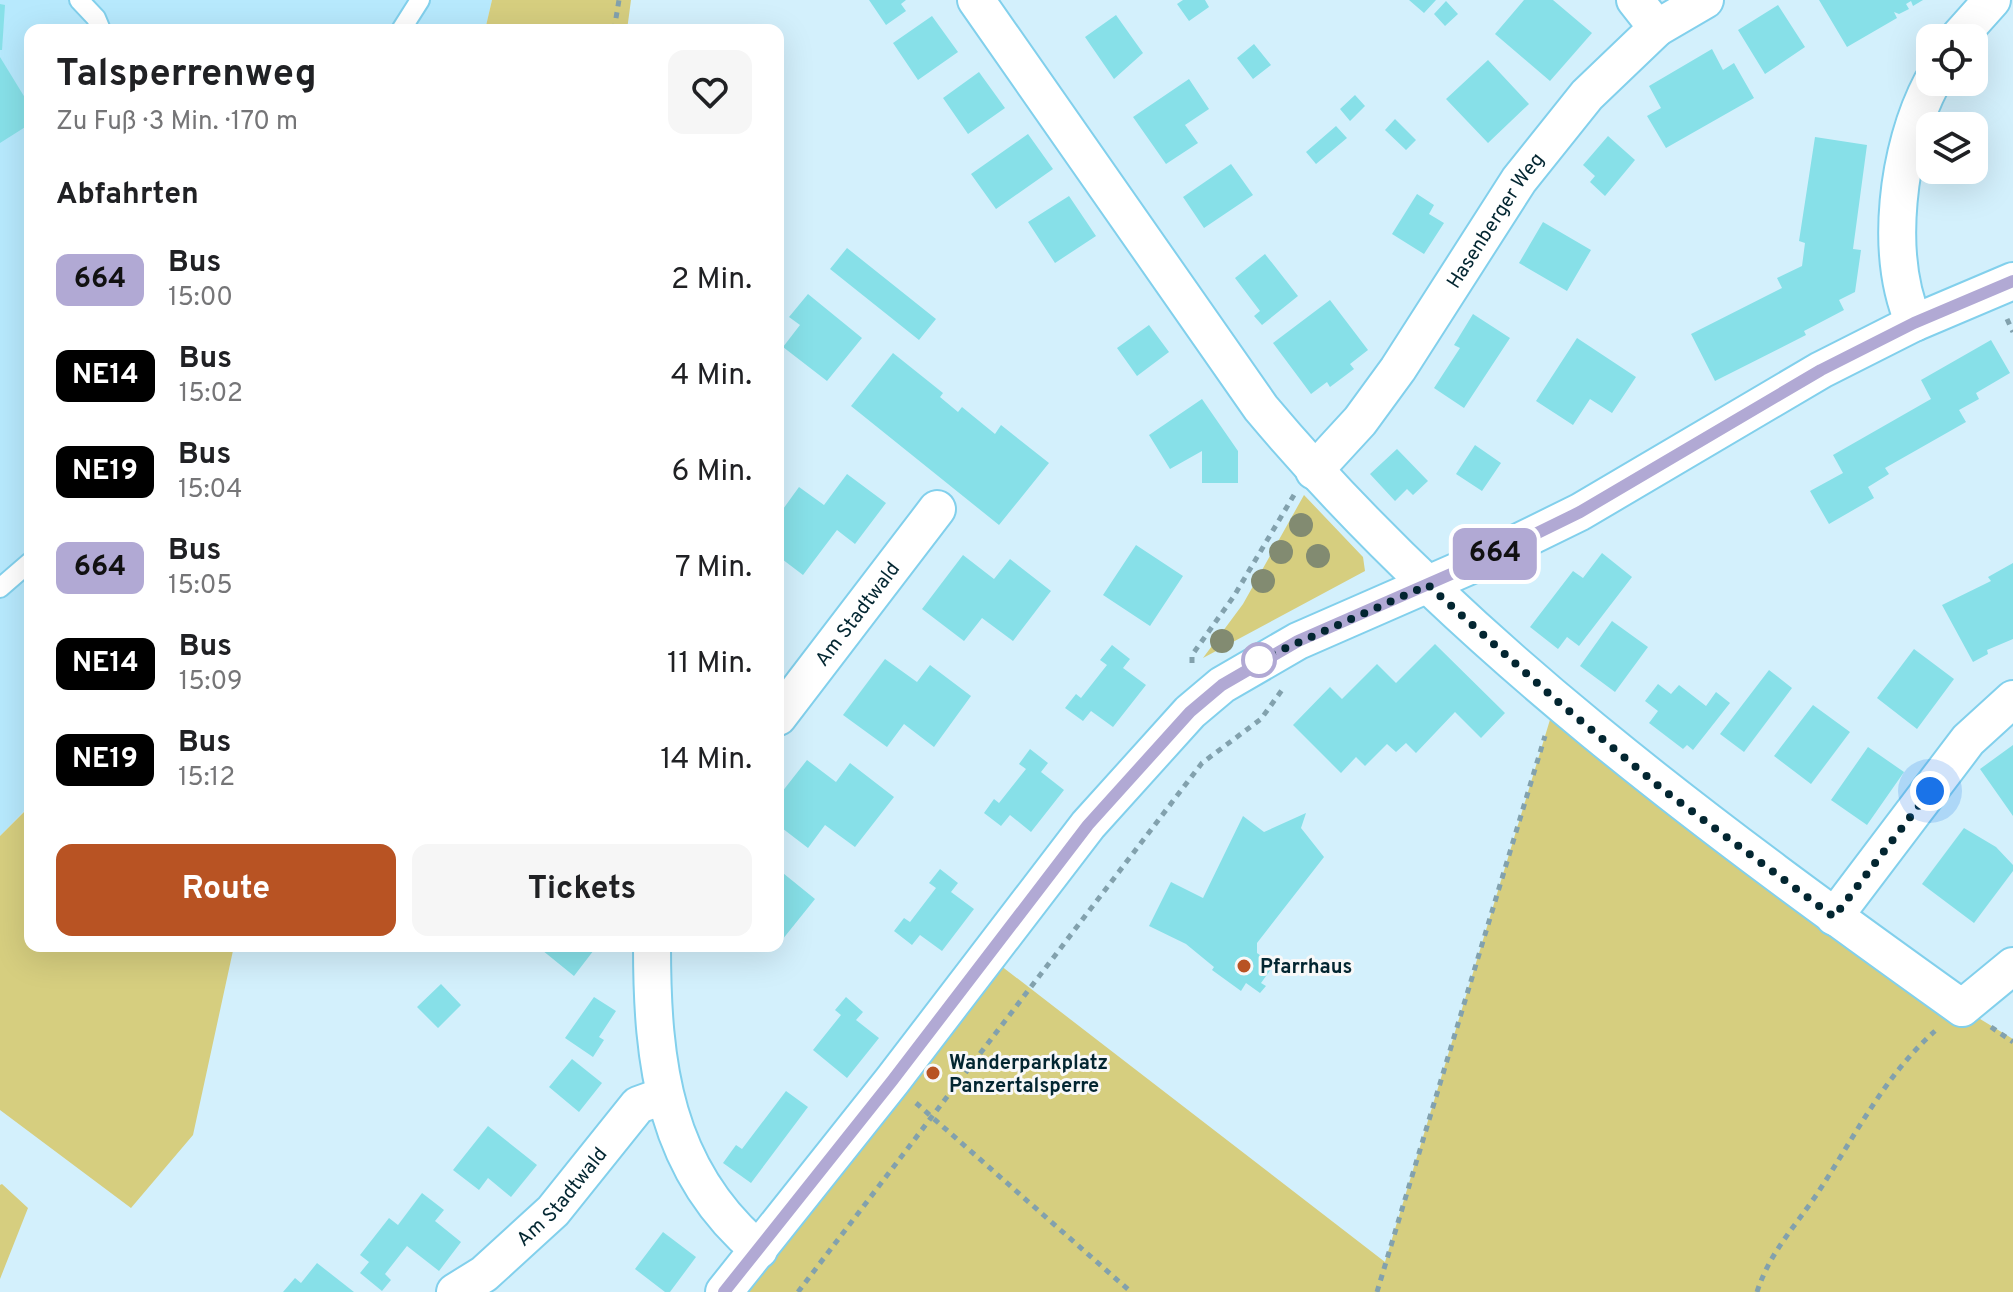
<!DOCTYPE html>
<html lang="de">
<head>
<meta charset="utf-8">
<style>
	body { margin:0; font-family:Overpass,sans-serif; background:#f6f6f6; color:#202124; height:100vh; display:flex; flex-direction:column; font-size:30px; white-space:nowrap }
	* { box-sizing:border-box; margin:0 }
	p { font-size:26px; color:#757577 }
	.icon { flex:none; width:44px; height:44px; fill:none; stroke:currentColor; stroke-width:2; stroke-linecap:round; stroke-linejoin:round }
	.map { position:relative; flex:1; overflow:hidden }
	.side { position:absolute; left:24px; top:24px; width:760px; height:928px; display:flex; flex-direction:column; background:#fff; border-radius:16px; box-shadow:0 8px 32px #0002 }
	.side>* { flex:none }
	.badge { padding:0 16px; border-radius:12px; font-size:28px; line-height:52px }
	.buttons { position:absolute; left:1916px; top:24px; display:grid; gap:16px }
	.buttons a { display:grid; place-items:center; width:72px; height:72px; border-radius:16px; background:#fff; box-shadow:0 8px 32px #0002; font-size:40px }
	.you { position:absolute; width:40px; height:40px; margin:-20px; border:6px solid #fff; border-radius:50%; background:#1a73e8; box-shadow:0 0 0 12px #1a73e833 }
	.map>.badge { position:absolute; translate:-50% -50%; box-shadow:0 0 0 4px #fff }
	h2 { padding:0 32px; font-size:30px; line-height:72px }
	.round { display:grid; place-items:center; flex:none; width:84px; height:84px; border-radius:16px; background:#f6f6f6 }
	.summary { display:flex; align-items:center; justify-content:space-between; height:136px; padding:0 32px }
	h1 { font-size:38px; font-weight:700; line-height:60px }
	.primary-button { display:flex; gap:16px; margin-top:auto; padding:16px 32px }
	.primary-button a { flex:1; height:92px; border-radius:16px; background:#b85323; color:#fff; font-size:32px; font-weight:700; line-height:92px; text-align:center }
	.primary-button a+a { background:#f6f6f6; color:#202124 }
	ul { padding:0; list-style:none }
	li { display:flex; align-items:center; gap:24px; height:96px; padding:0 32px }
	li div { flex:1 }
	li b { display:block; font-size:30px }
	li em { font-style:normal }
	li .badge { min-width:88px; font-weight:700; text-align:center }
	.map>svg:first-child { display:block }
	.built { fill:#b7e9fd }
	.green { fill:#d6ce7f }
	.building { fill:#87e0e8 }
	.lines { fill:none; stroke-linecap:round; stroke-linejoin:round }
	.lane-casing { stroke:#82d0ec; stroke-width:22 }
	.street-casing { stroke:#82d0ec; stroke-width:40 }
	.path { stroke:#82a1ad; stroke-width:5; stroke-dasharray:6 6; stroke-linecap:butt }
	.lane { stroke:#fff; stroke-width:18 }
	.street { stroke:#fff; stroke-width:36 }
	.tree { fill:#828b71 }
	.line-casing { stroke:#fff; stroke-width:18 }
	.line { stroke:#b1a9d4; stroke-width:12 }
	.walk { stroke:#032631; stroke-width:8; stroke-dasharray:0 14.4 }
	.stop-dot { fill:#fff; stroke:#b1a9d4; stroke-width:4 }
	.poi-dot { fill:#b85323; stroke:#f8f8f8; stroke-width:3 }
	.labels { text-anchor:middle; stroke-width:6; stroke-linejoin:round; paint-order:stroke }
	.street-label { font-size:20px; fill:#032631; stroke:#f8f8f8 }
	.poi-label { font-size:20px; font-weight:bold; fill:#032631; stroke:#f8f8f8; text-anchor:start }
</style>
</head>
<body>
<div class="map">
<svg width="2013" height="1292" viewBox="0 0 2013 1292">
	<rect width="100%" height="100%" fill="#d3f0fc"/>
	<!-- built -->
	<path class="built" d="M0,0H492L485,30H30V805L0,836Z"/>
	<!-- green -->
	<path class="green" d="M492,0H631L627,30H485Z
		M1304,495L1363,557L1365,571L1203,658L1243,604Z
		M1556,700L1962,1008L2013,1039V1292H724L987,955L1385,1262Z
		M30,806V946H234L193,1135L131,1208L0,1110V836Z
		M2,1184L28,1208L0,1279V1185Z"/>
	<!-- building -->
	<path class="building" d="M869,0H906L901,4L906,11L886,25Z
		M1183,0H1205L1209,7L1189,21L1177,4Z
		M1409,0H1436L1424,13Z
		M1524,0H1553L1592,33L1550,81L1495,34Z
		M1819,0H1923L1913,6L1911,1L1906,4L1909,9L1899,14L1894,12L1897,18L1847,47Z
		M1446,1L1458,14L1445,26L1434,14Z
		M0,4L5,5L2,50H0Z
		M1778,5L1805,47L1765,74L1738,30Z
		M1116,15L1143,53L1114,79L1085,37Z
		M932,16L958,52L918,80L893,43Z
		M1254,44L1271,65L1253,79L1237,58Z
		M1712,49L1723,70L1734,63L1754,98L1666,148L1647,116L1661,108L1649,86Z
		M0,57L30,106V124L0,143Z
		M1488,60L1529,104L1488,143L1446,99Z
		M979,72L1005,108L968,134L943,98Z
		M1189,79L1209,109L1185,125L1198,143L1166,164L1133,117Z
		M1355,95L1365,106L1350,121L1340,109Z
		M1395,119L1416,140L1406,150L1385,130Z
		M1336,126L1347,138L1316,164L1306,152Z
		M1028,134L1053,169L996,209L971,174Z
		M1608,136L1635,160L1605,196L1590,182L1595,176L1583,165Z
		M1815,137L1867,145L1853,249L1861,250L1855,292L1839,300L1844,310L1804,331L1806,335L1715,381L1691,334L1782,288L1777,278L1802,266L1805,243L1799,241Z
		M1231,164L1253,195L1204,228L1183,197Z
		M1417,194L1434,205L1429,214L1444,223L1424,254L1392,234Z
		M1069,196L1096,236L1055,263L1028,222Z
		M1543,222L1591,250L1567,291L1519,263Z
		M847,248L936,319L919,340L830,269Z
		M1265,254L1298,296L1262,325L1254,316L1260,311L1235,278Z
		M808,294L862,338L827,381L783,347L800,325L789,317Z
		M1330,300L1368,350L1350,364L1354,369L1330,387L1327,382L1311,394L1273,343Z
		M1473,314L1510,338L1464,408L1434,388L1460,348L1454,345Z
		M1149,325L1169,352L1137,376L1117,348Z
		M1577,338L1636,377L1612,413L1590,399L1573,425L1536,401Z
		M1991,340L2010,373L1976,393L1979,399L1959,410L1966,422L1885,468L1889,474L1868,487L1874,498L1829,524L1810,491L1843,473L1833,455L1931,399L1921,380Z
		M893,353L943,393L940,397L958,412L962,407L995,434L1001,425L1049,463L999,525L851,406Z
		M1202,399L1238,451V483H1202V451L1170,469L1149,435Z
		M1475,445L1501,463L1482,491L1456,474Z
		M1397,449L1428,481L1413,495L1407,489L1395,501L1370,474Z
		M847,474L886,503L855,544L837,530L803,575L778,556V516L799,487L824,505Z
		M1136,545L1183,576L1150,626L1103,595Z
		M1602,553L1632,577L1579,646L1567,637L1558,649L1530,627L1573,571L1583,578Z
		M963,555L994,579L1010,559L1051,591L1013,641L982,618L964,641L922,609Z
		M2013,563V639L1987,650L1988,654L1973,662L1942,605L1991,581L1988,577Z
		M1612,621L1648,647L1615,692L1580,666Z
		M1435,644L1505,713L1481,738L1455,712L1416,753L1406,743L1396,752L1387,744L1365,766L1356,757L1341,773L1293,725L1330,687L1342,699L1377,664L1396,683Z
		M1112,645L1130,659L1123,668L1146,685L1113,727L1091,711L1083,721L1065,708L1076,694L1081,698L1107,665L1100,660Z
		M1914,649L1954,679L1917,729L1877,698Z
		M885,659L917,682L930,665L971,696L934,747L904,724L887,747L843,715Z
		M1769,670L1792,688L1744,752L1720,734Z
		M1658,684L1671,694L1679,685L1706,706L1716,692L1730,703L1693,750L1687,745L1683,749L1649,723L1658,711L1645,701Z
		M1813,705L1850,732L1811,784L1774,756Z
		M2013,745V816L1980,769Z
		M1868,747L1904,772L1867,825L1831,800Z
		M1030,749L1048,763L1041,772L1064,790L1031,832L1010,815L1001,826L984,813L994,799L999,803L1026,769L1019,764Z
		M807,760L836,782L850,763L894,797L855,847L825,825L808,848L778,825V797Z
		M1306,813L1301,828L1324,857L1257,943V953L1274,965L1261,983L1266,986L1260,993L1246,983L1241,991L1212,970L1214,967L1186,944L1149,926L1171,882L1203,898L1243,816L1264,832Z
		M1964,828L1996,847L2013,865V871L1974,923L1922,884Z
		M778,869L815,899L778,945Z
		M940,869L958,883L951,892L974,909L942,951L920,935L912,945L894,931L904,918L910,922L936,888L929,883Z
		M537,946H597L574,976Z
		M441,984L461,1005L438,1028L417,1007Z
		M594,997L616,1011L599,1037L604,1040L593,1057L565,1038Z
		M846,997L863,1012L856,1020L879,1038L847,1078L813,1050L841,1015L835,1010Z
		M572,1059L602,1083L579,1112L549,1087Z
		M786,1091L808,1107L751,1183L723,1163L736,1145L742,1149Z
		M488,1126L537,1165L511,1197L488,1178L479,1190L453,1170Z
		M422,1193L444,1210L435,1221L461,1242L439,1271L407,1246L385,1274L391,1280L382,1291L360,1273L369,1262L360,1255L389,1218L398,1225Z
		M663,1232L696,1257L670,1292H665L635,1269Z
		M317,1263L354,1292H283L295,1278L301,1283Z"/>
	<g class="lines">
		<defs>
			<path id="lane" d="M79,0L96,18L101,30
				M401,30L420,0
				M0,588L30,562"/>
			<g id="street">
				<path d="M976,0L1261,408C1460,645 1712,829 1962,1008L2013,966"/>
				<path d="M1635,0L1657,28"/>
				<path d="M1958,38L1992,0"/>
				<path d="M1914,323C1884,254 1897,148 1932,82"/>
				<path id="s1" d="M1314,471L1360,421L1398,369L1519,180L1587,95L1657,28L1705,0"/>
				<path id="s2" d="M778,717L937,509"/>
				<path d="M1834,917L1968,740L2013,699"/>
				<path d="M652,946C652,1063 664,1170 759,1250"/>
				<path id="s3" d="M455,1292L484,1274L553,1211L638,1105L663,1096"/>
				<path d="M724,1292L892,1081L1088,825L1190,712L1222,685L1298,641L1474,564L1580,512L1821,370L1914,323L2013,281"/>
			</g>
		</defs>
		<!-- lane casing -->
		<use href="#lane" class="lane-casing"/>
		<!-- street casing -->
		<use href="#street" class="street-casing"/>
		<!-- path -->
		<path class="path" d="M614,30L619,0
			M2007,319L2013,332
			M1192,663V655L1234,596L1294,495
			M1991,1027L2013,1042
			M916,1103L1131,1292
			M798,1292L1202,763L1261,719L1282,690
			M1377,1292L1545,736
			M1757,1292C1770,1252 1794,1228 1817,1194C1854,1138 1884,1076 1935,1031"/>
		<!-- lane -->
		<use href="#lane" class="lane"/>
		<!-- street -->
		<use href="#street" class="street"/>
	</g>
	<!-- trees -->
	<g class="tree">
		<circle cx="1301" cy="525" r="12"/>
		<circle cx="1281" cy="552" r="12"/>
		<circle cx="1318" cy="556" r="12"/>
		<circle cx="1263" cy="581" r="12"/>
		<circle cx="1222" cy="641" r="12"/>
	</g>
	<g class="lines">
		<defs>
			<path id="line" d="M724,1292L892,1081L1088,825L1190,712L1222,685L1298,641L1474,564L1580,512L1821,370L1914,323L2013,281"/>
		</defs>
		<!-- line casing -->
		<use href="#line" class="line-casing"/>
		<!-- line -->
		<use href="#line" class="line"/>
		<!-- walk -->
		<path class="walk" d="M1259,660L1428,585L1556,700L1662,789L1834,917L1930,791"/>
	</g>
	<!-- markers -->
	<circle class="stop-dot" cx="1259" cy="660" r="16"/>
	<g class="poi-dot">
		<circle cx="1244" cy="966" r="8"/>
		<circle cx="933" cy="1073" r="8"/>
	</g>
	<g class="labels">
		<!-- street labels -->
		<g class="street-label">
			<text dy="7" stroke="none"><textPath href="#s1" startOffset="310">Hasenberger Weg</textPath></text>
			<text dy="7" stroke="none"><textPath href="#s2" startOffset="130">Am Stadtwald</textPath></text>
			<text dy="7" stroke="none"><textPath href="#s3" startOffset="144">Am Stadtwald</textPath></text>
		</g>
		<!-- poi labels -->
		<g class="poi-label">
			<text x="1260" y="973">Pfarrhaus</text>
			<text x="949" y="1069">Wanderparkplatz<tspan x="949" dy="23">Panzertalsperre</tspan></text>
		</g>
	</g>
</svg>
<div class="buttons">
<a><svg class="icon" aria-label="locate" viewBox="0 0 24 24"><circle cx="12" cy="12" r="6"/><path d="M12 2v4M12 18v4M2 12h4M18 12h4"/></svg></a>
<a><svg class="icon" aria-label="layers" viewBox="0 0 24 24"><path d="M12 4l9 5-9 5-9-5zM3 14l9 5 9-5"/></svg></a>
</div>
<div class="you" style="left:1930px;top:791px"></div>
<b class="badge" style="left:1495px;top:554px;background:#b1a9d4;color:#111">664</b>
<section class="side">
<div class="summary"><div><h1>Talsperrenweg</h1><p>Zu Fuß · 3 Min. · 170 m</p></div><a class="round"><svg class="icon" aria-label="heart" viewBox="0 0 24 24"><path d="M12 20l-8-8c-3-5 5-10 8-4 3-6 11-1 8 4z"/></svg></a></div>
<h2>Abfahrten</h2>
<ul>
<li><span class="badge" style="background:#b1a9d4;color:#111">664</span><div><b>Bus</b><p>15:00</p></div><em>2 Min.</em></li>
<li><span class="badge" style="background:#000;color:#fff">NE14</span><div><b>Bus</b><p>15:02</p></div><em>4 Min.</em></li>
<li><span class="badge" style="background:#000;color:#fff">NE19</span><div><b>Bus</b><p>15:04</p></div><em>6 Min.</em></li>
<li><span class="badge" style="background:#b1a9d4;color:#111">664</span><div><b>Bus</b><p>15:05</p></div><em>7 Min.</em></li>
<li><span class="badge" style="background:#000;color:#fff">NE14</span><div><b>Bus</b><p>15:09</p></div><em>11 Min.</em></li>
<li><span class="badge" style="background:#000;color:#fff">NE19</span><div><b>Bus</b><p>15:12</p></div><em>14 Min.</em></li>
</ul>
<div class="primary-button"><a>Route</a><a>Tickets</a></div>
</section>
</div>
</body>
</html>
